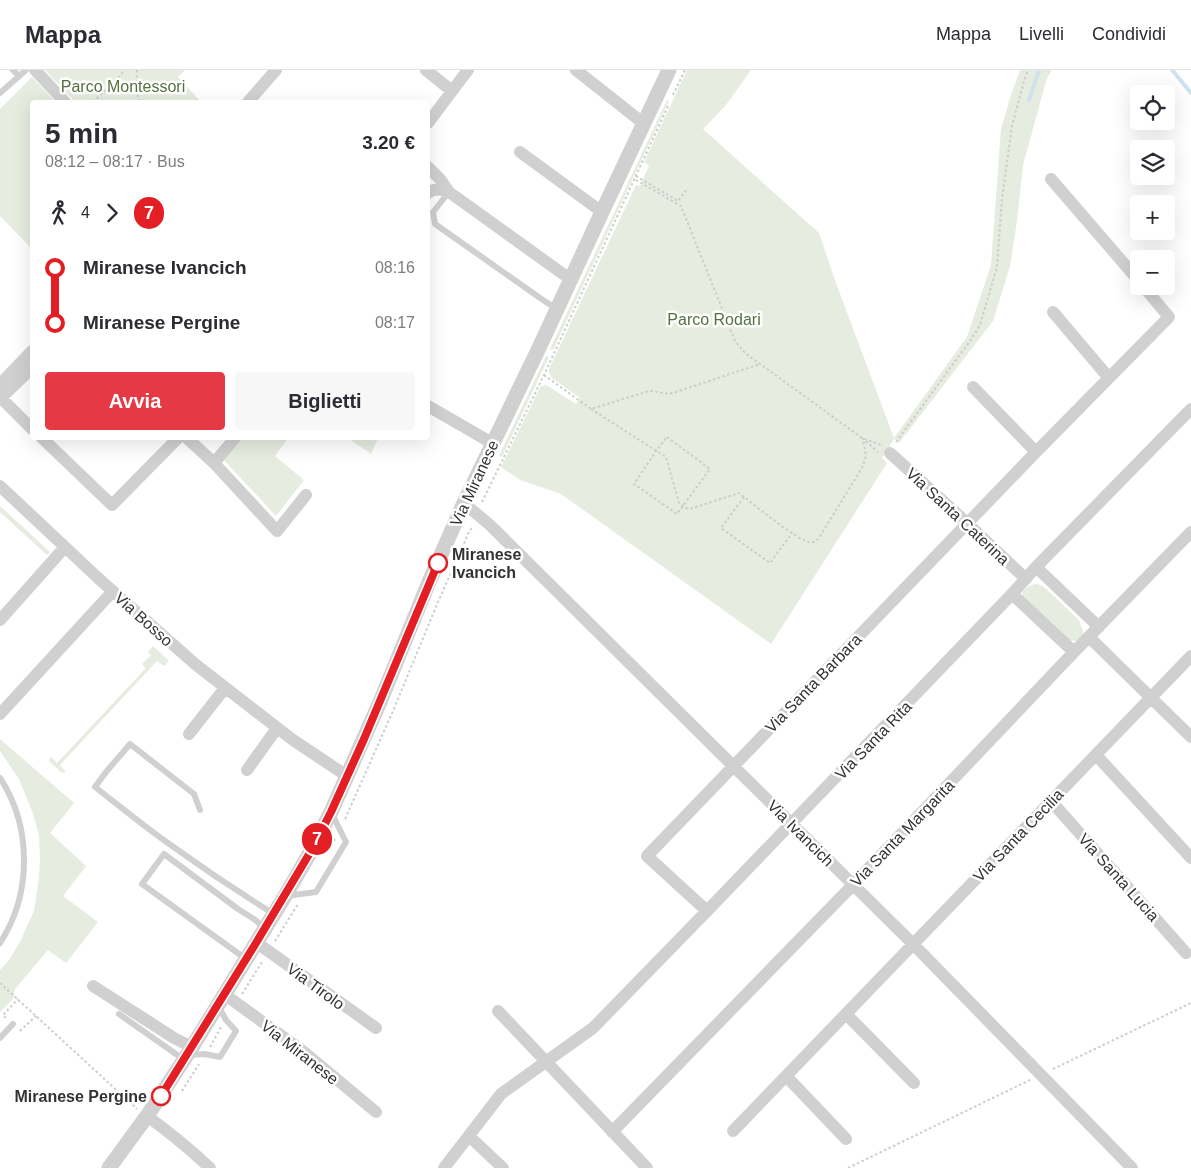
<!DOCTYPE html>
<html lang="it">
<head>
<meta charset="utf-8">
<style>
	body { margin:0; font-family:Helvetica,sans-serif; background:#f7f7f7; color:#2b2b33; height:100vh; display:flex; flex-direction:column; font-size:19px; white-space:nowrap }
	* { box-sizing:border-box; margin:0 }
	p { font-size:16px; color:#7c7c81 }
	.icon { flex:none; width:28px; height:28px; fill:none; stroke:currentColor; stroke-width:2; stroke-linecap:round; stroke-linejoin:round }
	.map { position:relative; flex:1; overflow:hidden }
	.drawer { position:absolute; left:30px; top:30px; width:400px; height:340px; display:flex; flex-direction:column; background:#fff; border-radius:5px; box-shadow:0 5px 20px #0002 }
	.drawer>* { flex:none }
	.badge { padding:0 10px; border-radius:16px; font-size:18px; line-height:32px }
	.tools { position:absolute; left:1130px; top:15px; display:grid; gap:10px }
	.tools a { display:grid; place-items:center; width:45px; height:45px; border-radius:5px; background:#fff; box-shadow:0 5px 20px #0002; font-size:25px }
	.map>.badge { position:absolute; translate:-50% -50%; box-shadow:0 0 0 2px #fff }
	.legs { display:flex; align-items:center; gap:8px; height:55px; padding:0 15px; font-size:16px }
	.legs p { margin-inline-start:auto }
	.overview { display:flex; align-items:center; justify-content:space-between; height:85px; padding:0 15px }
	h1 { font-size:28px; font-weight:700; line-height:38px }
	.cta { display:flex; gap:10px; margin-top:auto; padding:10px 15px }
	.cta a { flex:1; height:58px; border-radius:5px; background:#e63946; color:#fff; font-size:20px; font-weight:700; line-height:58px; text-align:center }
	.cta a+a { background:#f7f7f7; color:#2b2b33 }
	ul { padding:0 15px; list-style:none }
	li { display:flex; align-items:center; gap:18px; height:55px; font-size:19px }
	li i { display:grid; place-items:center; width:8px; height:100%; margin:0 6px; background:currentColor }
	li i::after { content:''; width:12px; height:12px; margin:-6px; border:4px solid; border-radius:50%; background:#fff }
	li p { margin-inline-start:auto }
	li:first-child i { background:linear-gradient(#0000 50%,currentColor 0) }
	li:last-child i { background:linear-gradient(currentColor 50%,#0000 0) }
	header { display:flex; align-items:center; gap:30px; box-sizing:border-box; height:70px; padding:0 25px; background:#fff; border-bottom:1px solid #e1e1e2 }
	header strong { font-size:24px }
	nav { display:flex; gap:28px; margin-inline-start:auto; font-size:18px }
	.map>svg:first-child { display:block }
	.green { fill:#e6ecdf }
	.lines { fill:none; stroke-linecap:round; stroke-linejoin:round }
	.stream { stroke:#cfe2ee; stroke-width:4 }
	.path { stroke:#cdcdcd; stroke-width:2; stroke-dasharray:2.5 2.5; stroke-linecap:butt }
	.service { stroke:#d0d0d0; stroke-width:6 }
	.minor { stroke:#d0d0d0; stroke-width:12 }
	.tertiary { stroke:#d0d0d0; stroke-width:15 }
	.line-1-casing { stroke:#fff; stroke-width:11 }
	.line-1 { stroke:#e31e24; stroke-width:8 }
	.stop-1-dot { fill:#fff; stroke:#e31e24; stroke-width:2.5 }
	.labels { text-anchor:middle; stroke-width:5; stroke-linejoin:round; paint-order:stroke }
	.park-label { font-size:16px; fill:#56703f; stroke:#fff }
	.street-label { font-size:16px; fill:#333; stroke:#fff }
	.stop-label { font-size:16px; font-weight:bold; fill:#333; stroke:#fff; text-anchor:start }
</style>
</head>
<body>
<header>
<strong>Mappa</strong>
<nav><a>Mappa</a><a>Livelli</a><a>Condividi</a></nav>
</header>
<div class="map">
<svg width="1191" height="1098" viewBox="0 0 1191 1098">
	<rect width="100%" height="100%" fill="#fff"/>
	<!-- green -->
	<path class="green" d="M45,0H185L178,7L201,32H75Z
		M687,0H751L726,35L703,59L819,163L836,213L894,368L967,267L991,195L1001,59L1010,28L1020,0H1052L1047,8L1023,95L1017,151L1010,196L993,251L899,373L894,369L882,388L887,393L771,574L561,424L520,410L501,397L541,316L546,315L576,334L580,328L552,308L549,303V299L636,115L640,116L649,96L644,92Z
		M32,7L56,32H32V179L0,146V39Z
		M667,30L669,31L553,280L550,279Z
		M546,286L549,287L502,387L499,386Z
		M243,368H288L275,386L304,410L276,446L224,390Z
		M348,368H378L371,384Z
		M0,436L50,482L47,485L0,442Z
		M1038,514L1044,517L1079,550L1083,561V565L1076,571L1068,570L1023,528L1022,524L1023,521L1030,515Z
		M153,576L169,591L164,596L157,591L60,695L66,702L62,703L50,692L49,691L51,687L57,693L146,598L142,594L151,585L148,582Z
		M0,669L74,733L50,763L86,796L63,826L98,852L66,893L48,880L15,919L13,929L0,942V900L9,890L20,872L34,841L39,808L40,789L39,765L32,741L19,709L0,681Z"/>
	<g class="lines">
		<!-- stream -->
		<path class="stream" d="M1172,0L1191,23
			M1029,30L1039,0"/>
		<!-- path -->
		<path class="path" d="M137,0L136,22L140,32
			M673,25L685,0
			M93,32L121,5L124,0
			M636,106L678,131L687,119
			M636,110L681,136L735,271L745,283L862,368L881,375
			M544,305L591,339L649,321C658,321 663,325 673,323L760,294
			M591,339L666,387L679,433L686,438L690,439L739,423C751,432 798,471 809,472C814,473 816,471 819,468L863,396L866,385L863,370
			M667,367L710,399L677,444L634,414L656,381Z
			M862,368L878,382
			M896,372L970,271L980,255L997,197L1002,129L1012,56L1024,11L1028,0
			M744,427L721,458L770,493L792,463
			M482,432L544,305L669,34
			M345,749L393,641L438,532L469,462L473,456
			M329,780L335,769
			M275,871L298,834
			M0,913L137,1039
			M242,924L262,892
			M6,948L3,945L18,929
			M20,961L36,946
			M210,977L221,957
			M1053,999L1191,933
			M182,1021L199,994
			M848,1098L1030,1010"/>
		<!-- service -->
		<path class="service" d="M13,0L19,6
			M0,23L26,0
			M449,122L433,142L435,154L540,228L549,234L557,238
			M0,708C32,757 32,824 0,873
			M200,740L194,724L130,674L106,702L95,717C122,738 147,759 175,778C207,801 240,823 274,844
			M286,826L316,822L346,772L332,744
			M246,889L142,814L164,784L238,839L254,849L265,858
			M119,944L183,989
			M0,968L13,954
			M188,985L205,984L220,987L236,961L226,950L218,936"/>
		<!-- minor -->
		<path class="minor" d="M35,0L65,32
			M426,0L452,21
			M576,0L643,53
			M248,32L276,0
			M428,53L468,0
			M520,82L602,142
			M428,97L440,109L449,122
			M1051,109L1139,211
			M428,123C434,118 442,119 449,122L563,204L571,208
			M1053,242L1109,308
			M32,298L1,328L32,359
			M0,314L32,281
			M973,317L1036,382
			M428,336L492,373
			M42,368L112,435L178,368
			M187,368L214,393
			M235,368L214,393L277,461L306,425
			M890,383L967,453L1026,509
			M0,416L98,508L195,594L293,670L347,706
			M463,435L472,440L490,455L913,874L1132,1098
			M1036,497L1099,557
			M1012,524L1074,582
			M0,550L65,477
			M1089,567L1191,667
			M0,644L113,521
			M189,664L225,618
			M1096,685L1191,788
			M247,700L277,658
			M1051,731L1186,883
			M707,841L647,786L1036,382L1169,247L1143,216
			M257,873L376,958
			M93,916L174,968L192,977
			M224,924L304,982L376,1042
			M498,941L647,1098
			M846,944L914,1013
			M786,1006L846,1069
			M147,1046C169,1062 190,1079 210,1098
			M733,1061L1191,586
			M612,1062L847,821L1074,582L1191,462
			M469,1066L503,1098
			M444,1098L501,1024L593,958L707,841L1012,524L1036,497L1191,339"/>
		<!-- tertiary -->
		<path class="tertiary" d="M109,1098L147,1046L189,982L285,826L311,781L331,742L380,632L429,512L463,435L539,278L602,142L669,0"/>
	</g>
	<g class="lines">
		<defs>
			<path id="line-1" d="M161,1026L256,873L311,781L331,742L364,669L438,493"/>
		</defs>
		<!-- line-1 casing -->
		<use href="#line-1" class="line-1-casing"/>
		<!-- line-1 -->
		<use href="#line-1" class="line-1"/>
	</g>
	<!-- markers -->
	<g class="stop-1-dot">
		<circle cx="438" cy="493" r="9"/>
		<circle cx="161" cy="1026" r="9"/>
	</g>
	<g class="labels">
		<!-- park labels -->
		<g class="park-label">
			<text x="123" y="22">Parco Montessori</text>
			<text x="714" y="255">Parco Rodari</text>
		</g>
		<!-- street labels -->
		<g class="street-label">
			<text transform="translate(474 413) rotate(-65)" y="6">Via Miranese</text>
			<text transform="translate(958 446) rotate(43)" y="6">Via Santa Caterina</text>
			<text transform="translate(144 549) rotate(42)" y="6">Via Bosso</text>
			<text transform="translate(813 613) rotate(-46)" y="6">Via Santa Barbara</text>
			<text transform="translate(873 670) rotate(-46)" y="6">Via Santa Rita</text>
			<text transform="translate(801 763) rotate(45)" y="6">Via Ivancich</text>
			<text transform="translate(902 763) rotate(-46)" y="6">Via Santa Margarita</text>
			<text transform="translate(1018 765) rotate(-46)" y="6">Via Santa Cecilia</text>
			<text transform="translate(1119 807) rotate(48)" y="6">Via Santa Lucia</text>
			<text transform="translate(316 916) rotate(36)" y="6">Via Tirolo</text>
			<text transform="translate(300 982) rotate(38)" y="6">Via Miranese</text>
		</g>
		<!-- stop labels -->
		<g class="stop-label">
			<text x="452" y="490">Miranese<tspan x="452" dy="18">Ivancich</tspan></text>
			<text x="147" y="1032" text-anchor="end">Miranese Pergine</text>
		</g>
	</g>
</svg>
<div class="tools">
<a><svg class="icon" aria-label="locate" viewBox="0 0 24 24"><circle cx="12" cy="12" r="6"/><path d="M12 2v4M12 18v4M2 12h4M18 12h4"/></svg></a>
<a><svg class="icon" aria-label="layers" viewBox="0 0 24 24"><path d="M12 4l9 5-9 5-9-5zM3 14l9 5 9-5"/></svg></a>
<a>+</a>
<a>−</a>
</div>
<b class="badge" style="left:317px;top:769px;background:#e31e24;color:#fff">7</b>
<section class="drawer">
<div class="overview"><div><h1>5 min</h1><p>08:12 – 08:17 · Bus</p></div><b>3.20 €</b></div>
<div class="legs"><svg class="icon" aria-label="walk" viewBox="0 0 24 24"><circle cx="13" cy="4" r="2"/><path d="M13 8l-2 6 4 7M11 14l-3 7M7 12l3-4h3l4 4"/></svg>4<svg class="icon" aria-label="forward" viewBox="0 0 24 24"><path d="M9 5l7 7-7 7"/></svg><b class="badge" style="background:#e31e24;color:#fff">7</b></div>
<ul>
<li><i style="color:#e31e24"></i><b>Miranese Ivancich</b><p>08:16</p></li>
<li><i style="color:#e31e24"></i><b>Miranese Pergine</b><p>08:17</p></li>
</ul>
<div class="cta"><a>Avvia</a><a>Biglietti</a></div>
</section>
</div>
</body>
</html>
